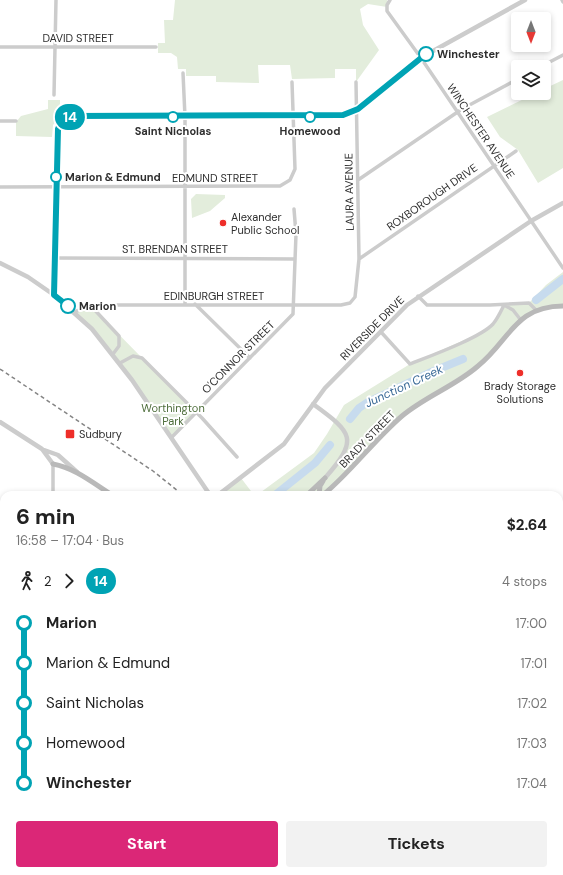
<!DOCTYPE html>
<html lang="en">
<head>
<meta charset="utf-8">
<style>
	body { margin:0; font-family:"DM Sans",sans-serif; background:#f2f2f2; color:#222; height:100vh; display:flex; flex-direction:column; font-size:15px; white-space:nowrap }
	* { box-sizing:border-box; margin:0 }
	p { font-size:13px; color:#767676 }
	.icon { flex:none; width:22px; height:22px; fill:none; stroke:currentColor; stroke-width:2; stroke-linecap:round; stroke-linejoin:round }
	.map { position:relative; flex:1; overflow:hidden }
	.details { position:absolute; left:0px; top:491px; width:563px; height:384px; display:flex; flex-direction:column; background:#fff; border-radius:12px 12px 0 0; box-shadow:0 2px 6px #0003 }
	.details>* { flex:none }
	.badge { padding:0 8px; border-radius:13px; font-size:14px; line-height:26px }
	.needle { width:26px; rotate:180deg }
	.tools { position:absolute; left:511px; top:12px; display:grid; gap:8px }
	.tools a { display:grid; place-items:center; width:40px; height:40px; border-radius:4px; background:#fff; box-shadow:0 2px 6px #0003; font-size:20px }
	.map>.badge { position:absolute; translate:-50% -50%; box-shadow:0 0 0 2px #fff }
	.legs { display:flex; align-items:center; gap:6px; height:44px; padding:0 16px; font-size:13px }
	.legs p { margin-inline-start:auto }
	.head { display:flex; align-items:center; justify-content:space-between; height:68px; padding:0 16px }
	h1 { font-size:22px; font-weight:700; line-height:30px }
	.button { display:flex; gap:8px; margin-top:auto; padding:8px 16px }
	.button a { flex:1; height:46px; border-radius:4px; background:#db2777; color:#fff; font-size:16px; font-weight:700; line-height:46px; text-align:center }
	.button a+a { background:#f2f2f2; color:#222 }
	ul { padding:0 16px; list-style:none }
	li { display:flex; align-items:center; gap:14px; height:40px; font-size:15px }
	li i { display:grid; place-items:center; width:6px; height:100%; margin:0 5px; background:currentColor }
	li i::after { content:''; width:10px; height:10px; margin:-5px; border:3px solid; border-radius:50%; background:#fff }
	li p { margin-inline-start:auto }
	li:first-child i { background:linear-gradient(#0000 50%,currentColor 0) }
	li:last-child i { background:linear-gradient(currentColor 50%,#0000 0) }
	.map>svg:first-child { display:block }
	.green { fill:#e3eddc }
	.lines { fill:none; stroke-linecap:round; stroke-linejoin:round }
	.river { stroke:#c7dbee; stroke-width:8 }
	.minor { stroke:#ccc; stroke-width:3.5 }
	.tertiary { stroke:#ccc; stroke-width:4.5 }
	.secondary { stroke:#b9b9b9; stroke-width:5 }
	.primary { stroke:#a7a7a7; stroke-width:6 }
	.rail { stroke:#848484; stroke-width:1.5; stroke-dasharray:4 3; stroke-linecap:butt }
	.line-1-casing { stroke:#fff; stroke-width:9 }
	.line-1 { stroke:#00a3b4; stroke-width:6 }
	.stop-1-dot { fill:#fff; stroke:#00a3b4; stroke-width:2 }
	.poi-dot { fill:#ee2e29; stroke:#fff; stroke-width:1.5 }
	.labels { text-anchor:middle; stroke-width:4; stroke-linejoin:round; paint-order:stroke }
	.street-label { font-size:11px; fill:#2f2f2f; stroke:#fff }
	.stop-label { font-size:11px; font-weight:bold; fill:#2f2f2f; stroke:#fff; text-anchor:start }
	.poi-label { font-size:11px; fill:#2f2f2f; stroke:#fff; text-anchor:start }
	.park-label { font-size:11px; fill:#4d6d3a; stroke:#fff }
	.water-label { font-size:12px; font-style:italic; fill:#386896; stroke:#fff }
</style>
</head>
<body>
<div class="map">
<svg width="563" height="875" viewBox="0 0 563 875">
	<rect width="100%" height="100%" fill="#fff"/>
	<!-- green -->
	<path class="green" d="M175,0H387L388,3L387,7L368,4L360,9L363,25L379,50L356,82V69H335V78L292,79L290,65H258L259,83L216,82V76H186V69H178L177,57L171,53H158V43H165L164,20H173Z
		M563,80V168L538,183L518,150L500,137L487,117L536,93H544V89Z
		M48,100H60V117L53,125L52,137L16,136V122L21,116L48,109Z
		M196,194L225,195V198L210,211L192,218L191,199Z
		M563,272V306H554L526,315L489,357L415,406L324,495H257L314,453L327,434L344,405L410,364L480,333L493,323L504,304L529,303L546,285Z
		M91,306L196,413L172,438L108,348L74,313Z
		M241,478L254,495H221Z
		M0,601H4V667H0Z"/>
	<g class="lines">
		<!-- river -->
		<path class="river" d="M536,300L563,279
			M350,419L359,408L368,402L429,373L463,359
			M275,495L315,463L330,445"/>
		<!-- minor -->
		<path class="minor" d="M390,0L387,5V11L421,58L563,268
			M562,0L563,2
			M0,47H156
			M540,67L563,55
			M183,73L185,117V304
			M54,95L56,0
			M0,121H16
			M358,180L462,109L518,79
			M0,187L280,186L290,180L295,169L292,82
			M55,258L294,259
			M359,259L516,151
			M418,296L427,305H490L529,303L536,310
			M195,304L250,358
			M504,305L513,310L520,319
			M91,306L119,336V346L113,354
			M74,312L91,306L104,305H341L350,303L355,297L359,259L356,82
			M381,332L410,364C430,356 480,338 493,324C498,318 501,311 504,305
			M120,363L133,356L142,358L202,418L237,457
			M172,437L293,314L296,234L294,209
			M53,464V495
			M559,774H563
			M118,871V875"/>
		<!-- tertiary -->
		<path class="tertiary" d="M0,263L28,277L54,295L92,329L132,380L210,495
			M54,295L57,129C60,121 65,118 73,116L343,115L357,109L424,56L525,0
			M313,404C353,433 359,439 325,478
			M0,422L42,449L53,464
			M44,450L58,455L77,472
			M218,495L284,444L325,388L407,305L531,221L563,203
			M0,730H4
			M0,801H4"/>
		<!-- secondary -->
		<path class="secondary" d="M53,464C75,468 93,483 112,495
			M307,495L325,478
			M319,495L320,486L323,481
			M323,495C352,471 374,440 402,416C426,396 455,386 478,366C510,340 515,306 563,306
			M0,591L4,592
			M0,600H4"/>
		<!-- primary -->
		<path class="primary" d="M559,735L563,733
			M0,868H4
			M559,871H563
			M151,875L156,873L541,871"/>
		<!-- rail -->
		<path class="rail" d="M0,369L153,471L183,495
			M559,630L563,628
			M402,871L404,875"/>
	</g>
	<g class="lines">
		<defs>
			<path id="line-1" d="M68,306L54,295L58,129L62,120L72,116L343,115L358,109L426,54"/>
		</defs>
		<!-- line-1 casing -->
		<use href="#line-1" class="line-1-casing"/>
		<!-- line-1 -->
		<use href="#line-1" class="line-1"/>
	</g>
	<!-- markers -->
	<g class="stop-1-dot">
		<circle cx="426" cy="54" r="7"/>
		<circle cx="173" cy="117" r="5"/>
		<circle cx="310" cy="117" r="5"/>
		<circle cx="56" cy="177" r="5"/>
		<circle cx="68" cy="306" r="7"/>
	</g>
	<g class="poi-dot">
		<circle cx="223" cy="223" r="4"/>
		<circle cx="520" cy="373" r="4"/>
		<rect x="65" y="429" width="10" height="10" rx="2"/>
	</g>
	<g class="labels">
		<!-- street labels -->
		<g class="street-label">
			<text x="78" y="42">DAVID STREET</text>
			<text transform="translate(481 131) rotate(56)" y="4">WINCHESTER AVENUE</text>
			<text x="215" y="182">EDMUND STREET</text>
			<text transform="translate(349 192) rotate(-91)" y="4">LAURA AVENUE</text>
			<text transform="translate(432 197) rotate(-35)" y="4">ROXBOROUGH DRIVE</text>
			<text x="175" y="253">ST. BRENDAN STREET</text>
			<text x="214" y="300">EDINBURGH STREET</text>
			<text transform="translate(372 328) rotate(-45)" y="4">RIVERSIDE DRIVE</text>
			<text transform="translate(238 357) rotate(-45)" y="4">O'CONNOR STREET</text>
			<text transform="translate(367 439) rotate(-46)" y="4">BRADY STREET</text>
		</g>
		<!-- stop labels -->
		<g class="stop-label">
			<text x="437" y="58">Winchester</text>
			<text x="173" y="135" text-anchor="middle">Saint Nicholas</text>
			<text x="310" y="135" text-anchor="middle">Homewood</text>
			<text x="65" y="181">Marion &amp; Edmund</text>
			<text x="79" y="310">Marion</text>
		</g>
		<!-- poi labels -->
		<g class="poi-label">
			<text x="231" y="221">Alexander<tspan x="231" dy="13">Public School</tspan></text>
			<text x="520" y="390" text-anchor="middle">Brady Storage<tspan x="520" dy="13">Solutions</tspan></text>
			<text x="79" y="438">Sudbury</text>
		</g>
		<!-- park labels -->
		<g class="park-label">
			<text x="173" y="412">Worthington<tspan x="173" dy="13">Park</tspan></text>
		</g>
		<!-- water labels -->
		<g class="water-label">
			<text transform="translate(404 386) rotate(-25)" y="4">Junction Creek</text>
		</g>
	</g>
</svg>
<div class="tools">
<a><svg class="needle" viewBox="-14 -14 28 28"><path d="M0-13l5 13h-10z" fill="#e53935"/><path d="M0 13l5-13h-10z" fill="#767676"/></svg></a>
<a><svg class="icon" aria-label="layers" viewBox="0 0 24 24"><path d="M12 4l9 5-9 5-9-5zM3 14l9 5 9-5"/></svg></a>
</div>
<b class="badge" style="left:70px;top:117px;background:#00a3b4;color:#fff">14</b>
<section class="details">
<div class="head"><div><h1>6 min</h1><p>16:58 – 17:04 · Bus</p></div><b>$2.64</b></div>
<div class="legs"><svg class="icon" aria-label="walk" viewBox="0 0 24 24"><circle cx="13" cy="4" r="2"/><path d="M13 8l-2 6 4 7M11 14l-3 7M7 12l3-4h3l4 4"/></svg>2<svg class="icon" aria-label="forward" viewBox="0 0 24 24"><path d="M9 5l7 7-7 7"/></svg><b class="badge" style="background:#00a3b4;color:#fff">14</b><p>4 stops</p></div>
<ul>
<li><i style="color:#00a3b4"></i><b>Marion</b><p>17:00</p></li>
<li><i style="color:#00a3b4"></i><span>Marion &amp; Edmund</span><p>17:01</p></li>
<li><i style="color:#00a3b4"></i><span>Saint Nicholas</span><p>17:02</p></li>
<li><i style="color:#00a3b4"></i><span>Homewood</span><p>17:03</p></li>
<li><i style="color:#00a3b4"></i><b>Winchester</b><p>17:04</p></li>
</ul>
<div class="button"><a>Start</a><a>Tickets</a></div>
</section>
</div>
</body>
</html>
